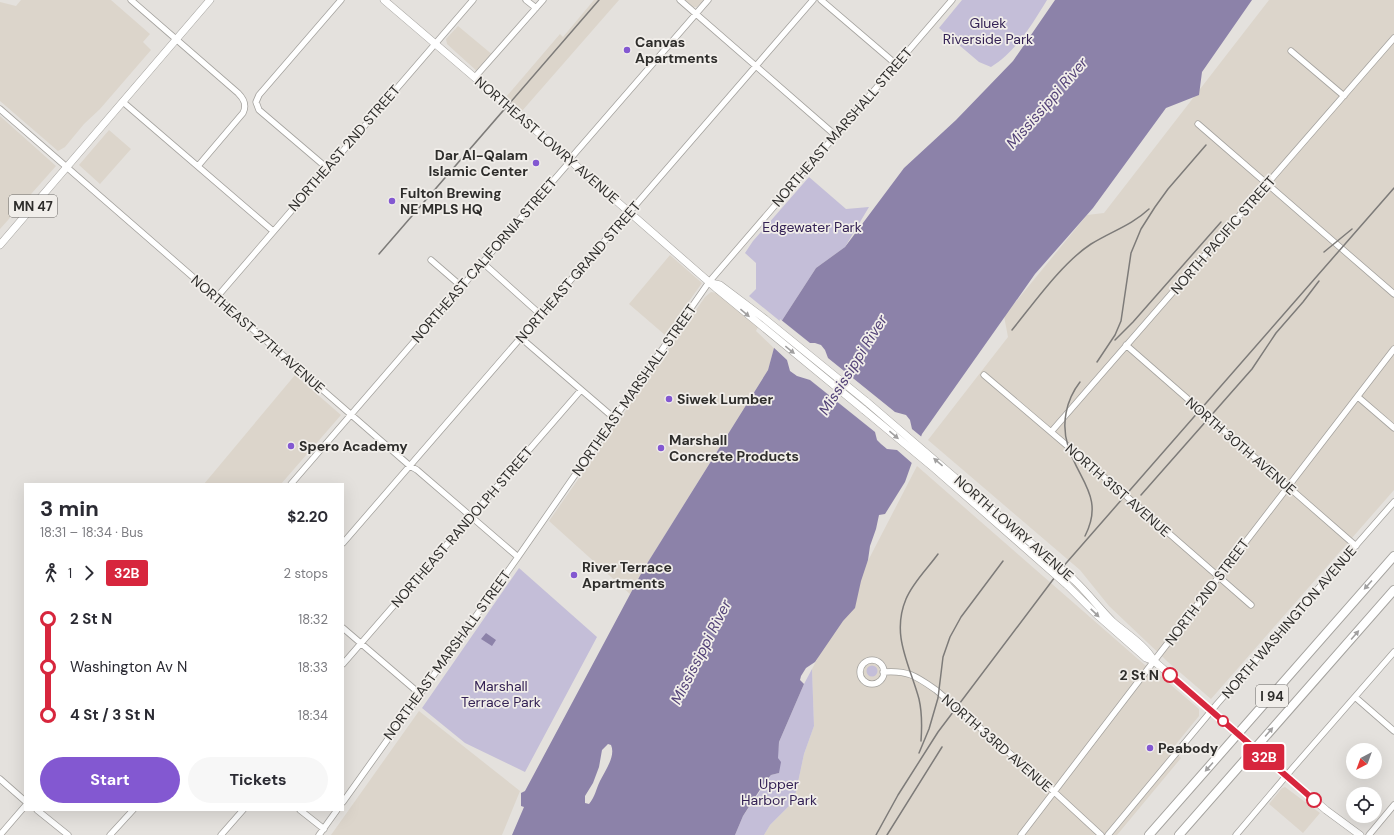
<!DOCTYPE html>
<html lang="en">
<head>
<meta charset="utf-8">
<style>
	body { margin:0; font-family:"DM Sans",sans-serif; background:#f7f7f7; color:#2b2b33; height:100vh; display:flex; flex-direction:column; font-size:15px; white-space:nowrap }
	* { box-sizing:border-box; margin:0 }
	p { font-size:13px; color:#7c7c81 }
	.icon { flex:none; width:22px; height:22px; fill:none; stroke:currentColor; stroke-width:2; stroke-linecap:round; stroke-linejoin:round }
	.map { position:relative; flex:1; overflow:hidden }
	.side { position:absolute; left:24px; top:483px; width:320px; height:328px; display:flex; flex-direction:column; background:#fff; border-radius:0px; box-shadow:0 4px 16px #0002 }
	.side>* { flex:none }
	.badge { padding:0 8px; border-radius:3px; font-size:14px; line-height:26px }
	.needle { width:26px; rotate:221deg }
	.buttons { position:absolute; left:1346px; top:743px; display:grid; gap:8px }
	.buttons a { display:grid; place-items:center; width:36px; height:36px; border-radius:50%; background:#fff; box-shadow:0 4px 16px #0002; font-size:20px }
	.map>.badge { position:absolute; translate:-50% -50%; box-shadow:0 0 0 2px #fff }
	.legs { display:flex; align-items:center; gap:6px; height:44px; padding:0 16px; font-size:13px }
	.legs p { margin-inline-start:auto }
	.headline { display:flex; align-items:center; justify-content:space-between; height:68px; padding:0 16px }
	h1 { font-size:22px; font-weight:700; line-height:30px }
	.cta { display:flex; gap:8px; margin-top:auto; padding:8px 16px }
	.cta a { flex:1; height:46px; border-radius:24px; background:#8358d1; color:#fff; font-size:16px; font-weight:700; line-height:46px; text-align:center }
	.cta a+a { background:#f7f7f7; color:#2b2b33 }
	ul { padding:0 16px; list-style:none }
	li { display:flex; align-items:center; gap:14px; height:48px; font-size:15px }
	li i { display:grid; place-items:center; width:6px; height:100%; margin:0 5px; background:currentColor }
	li i::after { content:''; width:10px; height:10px; margin:-5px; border:3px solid; border-radius:50%; background:#fff }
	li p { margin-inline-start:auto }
	li:first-child i { background:linear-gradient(#0000 50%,currentColor 0) }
	li:last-child i { background:linear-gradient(currentColor 50%,#0000 0) }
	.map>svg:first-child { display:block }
	.built { fill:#dcd5cb }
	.green { fill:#c4bed8 }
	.water { fill:#8c82a9; fill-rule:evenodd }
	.pier { fill:#e4e1dd }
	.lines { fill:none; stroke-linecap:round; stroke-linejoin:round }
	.minor-casing { stroke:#a4a29e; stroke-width:7 }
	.major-casing { stroke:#a4a29e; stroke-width:8 }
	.highway-casing { stroke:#a4a29e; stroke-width:10 }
	.minor { stroke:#fff; stroke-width:5.5 }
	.major { stroke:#fff; stroke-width:7 }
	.highway { stroke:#fff; stroke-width:8 }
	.rail { stroke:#7d7b79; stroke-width:1.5 }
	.major-bridge-casing { stroke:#a4a29e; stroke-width:8; stroke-linecap:butt }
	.major-bridge { stroke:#fff; stroke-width:7 }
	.oneway { fill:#a1a0a0 }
	.line-1-casing { stroke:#fff; stroke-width:9 }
	.line-1 { stroke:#d7263d; stroke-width:6 }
	.poi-dot { fill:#8358d1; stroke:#f1eeea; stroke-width:1.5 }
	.stop-1-dot { fill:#fff; stroke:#d7263d; stroke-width:2 }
	.labels { text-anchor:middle; stroke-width:3.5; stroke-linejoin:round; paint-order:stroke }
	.shield { fill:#f1eeea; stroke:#686764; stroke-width:1 }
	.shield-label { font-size:13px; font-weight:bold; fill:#2e2d2b }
	.park-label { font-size:14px; fill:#342255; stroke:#f1eeea }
	.poi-label { font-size:14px; font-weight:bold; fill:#2e2d2b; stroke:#f1eeea; text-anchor:start }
	.street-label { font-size:14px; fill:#2e2d2b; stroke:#f1eeea }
	.stop-label { font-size:14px; font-weight:bold; fill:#2e2d2b; stroke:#f1eeea; text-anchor:end }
	.water-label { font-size:15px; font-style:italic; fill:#534278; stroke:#f1eeea }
</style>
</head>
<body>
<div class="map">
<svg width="1394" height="835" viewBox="0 0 1394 835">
	<rect width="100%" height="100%" fill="#e4e1dd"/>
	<!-- built -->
	<path class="built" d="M21,0H111L150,34L143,42L151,50L100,109L84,124L65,147L58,151L0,101V2L16,6Z
		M594,0H619L522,111L506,97L560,34L563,37Z
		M685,0H704L697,7H693Z
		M1269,0H1394V490L1211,699L1168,662L1109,606L1080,570L928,440L1008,337L1004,316L1087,215L1104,213Z
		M458,26L494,56L479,73L447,44L446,39Z
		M0,116L56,166L0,229Z
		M109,130L131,149L100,184L79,165Z
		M670,255L702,283L665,335L629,304Z
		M711,292L717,293L758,327L756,331L774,348L768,370L643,570L630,594L549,521L673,343L705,297Z
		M295,375L341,415L281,484H204Z
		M917,466L1154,673H1157L1199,709V716L1172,749L1181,758L1117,835H764L770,825L794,801L804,754L814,726L812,669Z
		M419,711L520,791L502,835H331Z
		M1285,787L1320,813L1303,833L1269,804L1282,788Z"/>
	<!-- green -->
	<path class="green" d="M962,0H1047C1033,23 1015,53 991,67L979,62L939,28Z
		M809,177L846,209L869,207L845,247L816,268L781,322L749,296L756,289V263L745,253L753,241Z
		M519,568L597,637L525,772L465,743L422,708Z
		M866.5 671a5.5 5.5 0 1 1 11 0a5.5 5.5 0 1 1-11 0Z
		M812,669L814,726L804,754L794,801L770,825L764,835H735L743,816L771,775L779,773L777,758L779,742L804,684Z"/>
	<!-- water -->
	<path class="water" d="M1055,0H1252L1202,72L1199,95L1166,108L1093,208L1035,274L922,434L905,482L885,514L879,515L876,529L870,546L868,560L861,581L855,608L843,621L815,662L806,668L801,676L800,680L804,684L779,742L778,758L781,762L779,773L771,775L765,782L743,816L735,835H512L524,807L521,806V793L525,791L643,570L768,370L781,322L816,268L845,247L904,168L956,120L1013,61ZM608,744L611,745C616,756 605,771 600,781C596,789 595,797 589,804L585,803V796L593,783L599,767L602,750Z
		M486,633L496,640L492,646L481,639Z"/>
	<!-- pier -->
	<path class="pier" d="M780,319L810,343H815L821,345L825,350L828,358L895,412L906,415L910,420L912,429L923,438L913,464L897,450L887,449L881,444L877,440L875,432L810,380L797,376L790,371L787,360L772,346Z"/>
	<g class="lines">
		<defs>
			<path id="minor" d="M131,0L238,93C244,99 247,105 243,113L198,166
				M526,0L536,8
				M680,0L835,135
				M821,0L897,65
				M1291,51L1344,96
				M475,77L543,0
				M123,102L273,231
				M0,109L410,466L417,470L518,557
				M1198,124L1394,294
				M327,168L259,110L256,102L259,95L341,0
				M431,260L461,286
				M482,262L541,315
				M217,297L473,0
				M521,338L614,418
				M1126,345L1356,546
				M984,375L1125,495L1251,605
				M1358,397L1394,428
				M1051,432L1394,38
				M291,484L566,166L570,159L708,0
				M343,543L813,0
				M343,628L420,694
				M860 672a12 12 0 1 1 24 0a12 12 0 1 1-24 0Z
				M343,664L581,390
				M883,672C908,670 916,676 936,690L1050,788L1101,835
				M1355,697L1394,731
				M0,779L25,801
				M343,802L518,557L709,282L952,0
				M37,810L68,835
				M300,810L324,829
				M0,835L25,806
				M110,835L133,810
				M221,835L243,810
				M319,835L337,810
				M1021,835L1154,661L1394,349
				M1108,835L1217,704L1394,502
				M1236,835L1292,769L1394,652
				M1369,835L1394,805"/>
			<path id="major" d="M384,0L508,106L717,289L864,410
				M0,245L210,0
				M711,283L720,285L765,319L867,402
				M1073,579C1087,592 1099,608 1113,622C1127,634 1145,645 1154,661L1223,721
				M1067,585L1096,614L1146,658L1154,661
				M1278,769L1326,810L1360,835"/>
			<path id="highway" d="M1149,835L1394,556
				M1179,835L1394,590"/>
		</defs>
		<!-- minor casing -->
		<use href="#minor" class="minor-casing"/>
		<!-- major casing -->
		<use href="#major" class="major-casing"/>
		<!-- highway casing -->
		<use href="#highway" class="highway-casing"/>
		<!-- minor -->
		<use href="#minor" class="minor"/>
		<!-- major -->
		<use href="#major" class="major"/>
		<!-- highway -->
		<use href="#highway" class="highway"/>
		<!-- rail -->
		<path class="rail" d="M1324,252L1352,229
			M379,254L599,0
			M1012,330C1034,303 1062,263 1091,244C1110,232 1132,225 1149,209
			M1115,340L1133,322L1221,222
			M1097,362L1115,335L1121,321L1131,253L1141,229L1155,207L1168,189L1206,145
			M1080,382C1066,400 1061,424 1068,446C1078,480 1105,497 1085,536
			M1141,495L1252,369L1276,333L1303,302L1319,281
			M921,741C922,727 922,712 919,699C909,663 891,635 906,599C913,582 928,568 938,554
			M919,753L929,729L938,698L943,657L950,637L961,617L1003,561
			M876,835L898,795L938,732L1061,569L1394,188
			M887,835L942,747"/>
		<defs>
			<path id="major-bridge" d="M867,402L1073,579
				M864,410L935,469L1067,585
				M1223,721L1278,769"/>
		</defs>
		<!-- major-bridge casing -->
		<use href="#major-bridge" class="major-bridge-casing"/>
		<!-- major-bridge -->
		<use href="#major-bridge" class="major-bridge"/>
	</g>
	<!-- one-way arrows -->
	<defs><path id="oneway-solid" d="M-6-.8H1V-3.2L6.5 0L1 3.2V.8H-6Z"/></defs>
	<g class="oneway">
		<use href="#oneway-solid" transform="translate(745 313) rotate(40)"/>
		<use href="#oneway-solid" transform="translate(790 350) rotate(39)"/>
		<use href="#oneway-solid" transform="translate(894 435) rotate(40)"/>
		<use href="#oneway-solid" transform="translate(938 462) rotate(-140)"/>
		<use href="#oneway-solid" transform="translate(1368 585) rotate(132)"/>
		<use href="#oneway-solid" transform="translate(1095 613) rotate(44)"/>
		<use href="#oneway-solid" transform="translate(1355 635) rotate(-49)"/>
		<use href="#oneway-solid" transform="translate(1269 732) rotate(-49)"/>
		<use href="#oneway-solid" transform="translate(1209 767) rotate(132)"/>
	</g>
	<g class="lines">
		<defs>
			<path id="line-1" d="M1170,675L1314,800"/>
		</defs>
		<!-- line-1 casing -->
		<use href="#line-1" class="line-1-casing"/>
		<!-- line-1 -->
		<use href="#line-1" class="line-1"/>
	</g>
	<!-- markers -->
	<g class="poi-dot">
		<circle cx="627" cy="50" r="4"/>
		<circle cx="536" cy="163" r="4"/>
		<circle cx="392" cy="201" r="4"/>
		<circle cx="669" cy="399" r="4"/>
		<circle cx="291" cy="446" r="4"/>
		<circle cx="661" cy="448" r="4"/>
		<circle cx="574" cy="575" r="4"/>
		<circle cx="1150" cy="748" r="4"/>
	</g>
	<g class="stop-1-dot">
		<circle cx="1170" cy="675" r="7"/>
		<circle cx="1223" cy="721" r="5"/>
		<circle cx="1314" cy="800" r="7"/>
	</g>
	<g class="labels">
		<!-- shield labels -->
		<g class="shield">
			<rect x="9" y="195" width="48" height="22" rx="3"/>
			<rect x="1256" y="685" width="32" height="22" rx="3"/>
		</g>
		<g class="shield-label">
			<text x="33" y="211">MN 47</text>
			<text x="1272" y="701">I 94</text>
		</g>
		<!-- park labels -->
		<g class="park-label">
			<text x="988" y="28">Gluek<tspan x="988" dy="16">Riverside Park</tspan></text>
			<text x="812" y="232">Edgewater Park</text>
			<text x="501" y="691">Marshall<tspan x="501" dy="16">Terrace Park</tspan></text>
			<text x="779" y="789">Upper<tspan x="779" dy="16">Harbor Park</tspan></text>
		</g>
		<!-- poi labels -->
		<g class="poi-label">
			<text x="635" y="47">Canvas<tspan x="635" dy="16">Apartments</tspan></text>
			<text x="528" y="160" text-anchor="end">Dar Al-Qalam<tspan x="528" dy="16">Islamic Center</tspan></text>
			<text x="400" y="198">Fulton Brewing<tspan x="400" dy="16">NE MPLS HQ</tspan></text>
			<text x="677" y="404">Siwek Lumber</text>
			<text x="669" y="445">Marshall<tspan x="669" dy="16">Concrete Products</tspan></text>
			<text x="299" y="451">Spero Academy</text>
			<text x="582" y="572">River Terrace<tspan x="582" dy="16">Apartments</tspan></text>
			<text x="1158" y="753">Peabody</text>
		</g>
		<!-- street labels -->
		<g class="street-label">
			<text transform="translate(842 127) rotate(-49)" y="5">NORTHEAST MARSHALL STREET</text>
			<text transform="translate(547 140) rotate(41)" y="5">NORTHEAST LOWRY AVENUE</text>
			<text transform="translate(344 148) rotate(-49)" y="5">NORTHEAST 2ND STREET</text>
			<text transform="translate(1223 235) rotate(-49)" y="5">NORTH PACIFIC STREET</text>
			<text transform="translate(484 260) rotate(-49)" y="5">NORTHEAST CALIFORNIA STREET</text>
			<text transform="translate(578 272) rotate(-49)" y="5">NORTHEAST GRAND STREET</text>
			<text transform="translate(258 334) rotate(41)" y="5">NORTHEAST 27TH AVENUE</text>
			<text transform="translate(634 390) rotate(-55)" y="5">NORTHEAST MARSHALL STREET</text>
			<text transform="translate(1241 446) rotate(41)" y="5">NORTH 30TH AVENUE</text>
			<text transform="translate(1118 490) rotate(41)" y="5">NORTH 31ST AVENUE</text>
			<text transform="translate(462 527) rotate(-49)" y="5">NORTHEAST RANDOLPH STREET</text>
			<text transform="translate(1014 528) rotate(41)" y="5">NORTH LOWRY AVENUE</text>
			<text transform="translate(1207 592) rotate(-53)" y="5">NORTH 2ND STREET</text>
			<text transform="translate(1289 622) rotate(-49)" y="5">NORTH WASHINGTON AVENUE</text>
			<text transform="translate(447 655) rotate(-54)" y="5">NORTHEAST MARSHALL STREET</text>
			<text transform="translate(997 743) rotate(41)" y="5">NORTH 33RD AVENUE</text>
		</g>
		<!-- stop labels -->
		<g class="stop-label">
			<text x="1159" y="680">2 St N</text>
		</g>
		<!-- water labels -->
		<g class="water-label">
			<text transform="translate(1047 103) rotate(-49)" y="5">Mississippi River</text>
			<text transform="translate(853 365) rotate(-58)" y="5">Mississippi River</text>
			<text transform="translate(701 652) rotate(-63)" y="5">Mississippi River</text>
		</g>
	</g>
</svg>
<div class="buttons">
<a><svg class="needle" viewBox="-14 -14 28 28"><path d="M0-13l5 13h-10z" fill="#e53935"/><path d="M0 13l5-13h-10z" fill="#7c7c81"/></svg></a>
<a><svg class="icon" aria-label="locate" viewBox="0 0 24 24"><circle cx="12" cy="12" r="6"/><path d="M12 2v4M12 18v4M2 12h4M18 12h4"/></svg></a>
</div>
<b class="badge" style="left:1264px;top:757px;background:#d7263d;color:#fff">32B</b>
<section class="side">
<div class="headline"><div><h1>3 min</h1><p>18:31 – 18:34 · Bus</p></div><b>$2.20</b></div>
<div class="legs"><svg class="icon" aria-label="walk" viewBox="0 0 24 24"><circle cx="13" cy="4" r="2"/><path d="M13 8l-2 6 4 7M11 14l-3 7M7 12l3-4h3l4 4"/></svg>1<svg class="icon" aria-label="forward" viewBox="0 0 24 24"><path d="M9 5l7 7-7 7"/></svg><b class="badge" style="background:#d7263d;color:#fff">32B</b><p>2 stops</p></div>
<ul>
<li><i style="color:#d7263d"></i><b>2 St N</b><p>18:32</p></li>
<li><i style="color:#d7263d"></i><span>Washington Av N</span><p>18:33</p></li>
<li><i style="color:#d7263d"></i><b>4 St / 3 St N</b><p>18:34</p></li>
</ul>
<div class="cta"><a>Start</a><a>Tickets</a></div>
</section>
</div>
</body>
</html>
